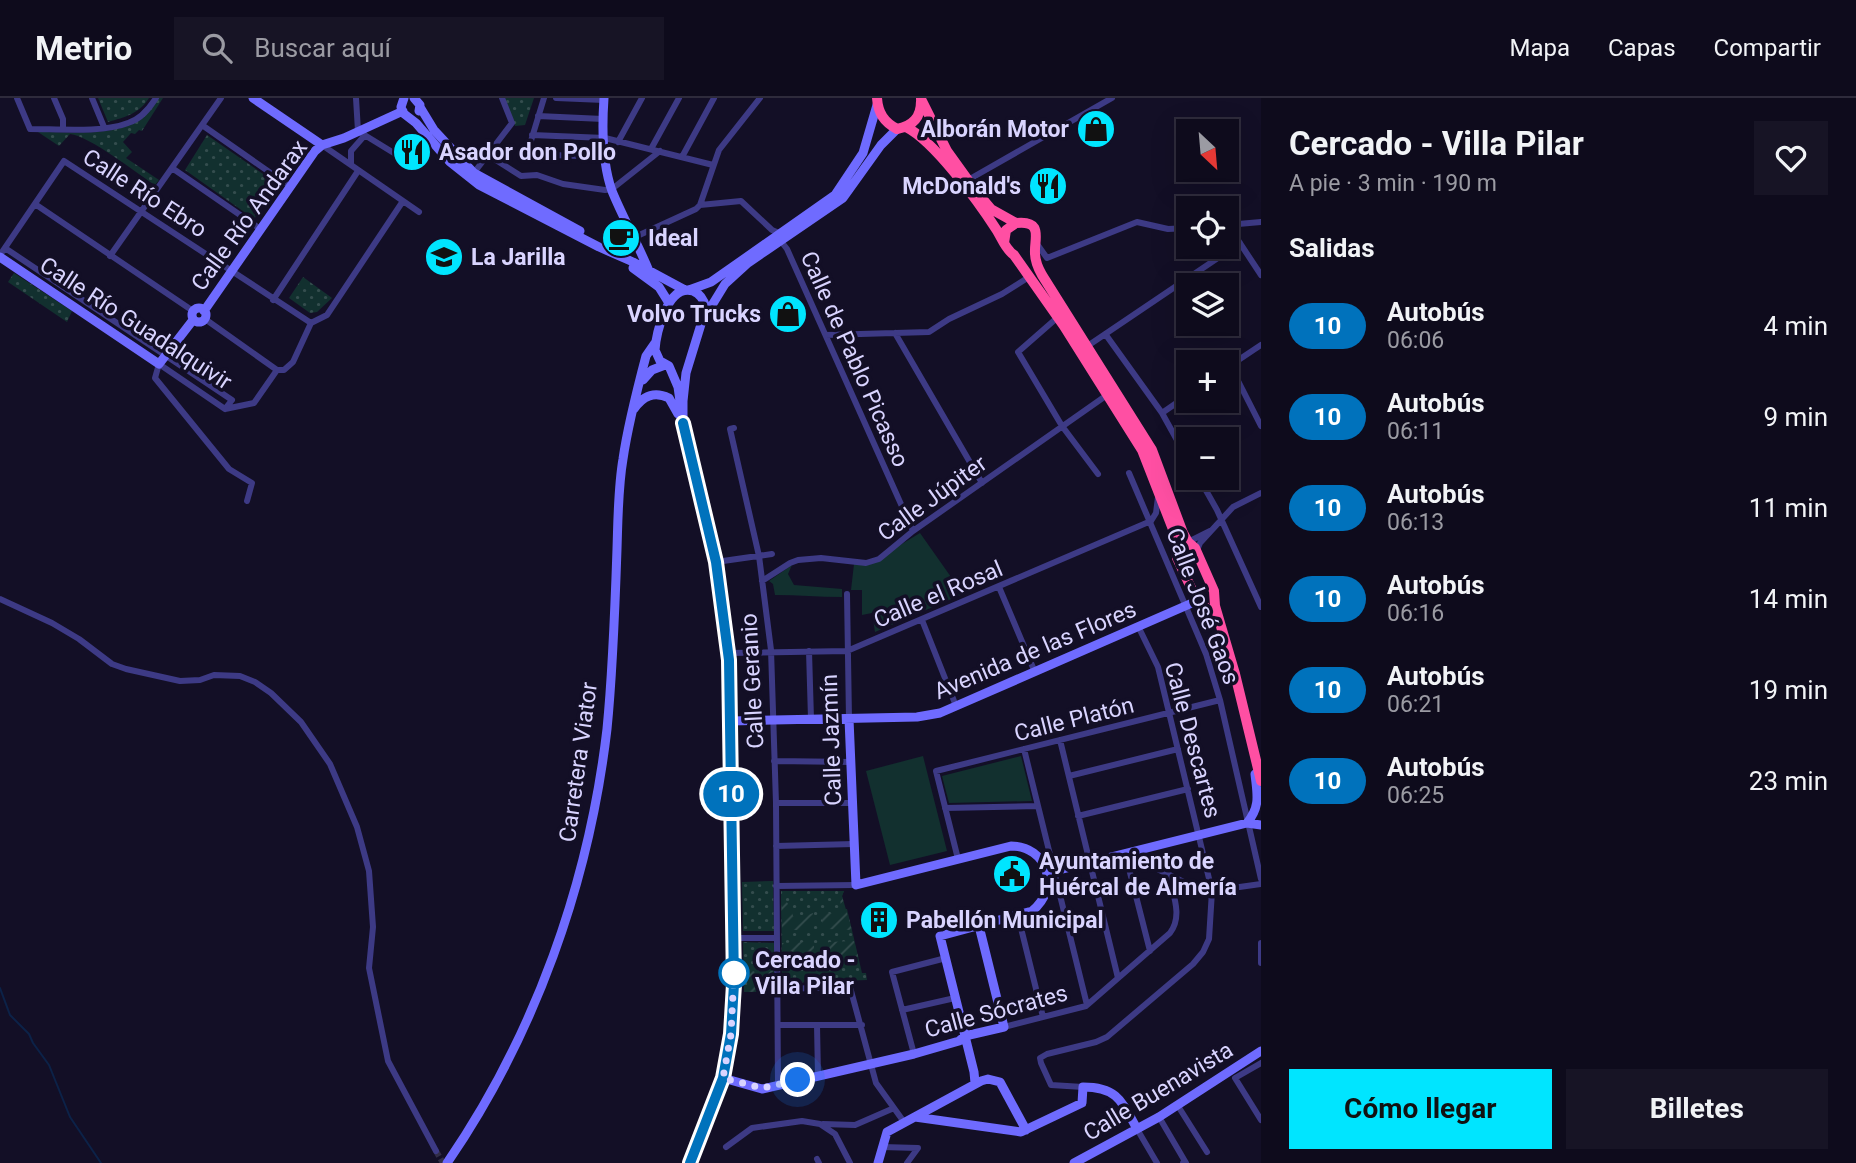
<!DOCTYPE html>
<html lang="es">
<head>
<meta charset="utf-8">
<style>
	body { margin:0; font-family:Roboto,sans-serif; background:#171425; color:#f1f3f6; height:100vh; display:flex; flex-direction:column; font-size:26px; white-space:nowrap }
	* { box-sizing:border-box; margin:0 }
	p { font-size:23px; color:#9b9ba3 }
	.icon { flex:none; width:38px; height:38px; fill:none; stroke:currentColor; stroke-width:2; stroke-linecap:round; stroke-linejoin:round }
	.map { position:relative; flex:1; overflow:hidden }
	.details { display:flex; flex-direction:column; background:#0e0b1c; width:595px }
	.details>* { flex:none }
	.badge { padding:0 14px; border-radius:23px; font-size:24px; line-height:46px }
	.needle { width:46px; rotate:154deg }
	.tools { position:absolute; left:1176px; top:21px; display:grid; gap:14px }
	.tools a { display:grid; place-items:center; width:63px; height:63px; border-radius:0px; background:#0e0b1c; box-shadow:0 7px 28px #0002,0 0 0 2px #2e2b3b; font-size:35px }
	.you { position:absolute; width:35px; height:35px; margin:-18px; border:5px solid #fff; border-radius:50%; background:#1a73e8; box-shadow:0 0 0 10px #1a73e833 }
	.map>.badge { position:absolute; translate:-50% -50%; box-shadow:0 0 0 4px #fff }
	h2 { padding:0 28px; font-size:26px; line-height:63px }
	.round { display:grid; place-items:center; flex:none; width:74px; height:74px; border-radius:0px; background:#171425 }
	.headline { display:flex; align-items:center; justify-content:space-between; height:119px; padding:0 28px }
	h1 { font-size:33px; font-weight:700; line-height:52px }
	.action { display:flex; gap:14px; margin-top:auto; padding:14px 28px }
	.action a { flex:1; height:80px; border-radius:0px; background:#00e5ff; color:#111; font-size:28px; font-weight:700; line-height:80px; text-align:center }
	.action a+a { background:#171425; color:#f1f3f6 }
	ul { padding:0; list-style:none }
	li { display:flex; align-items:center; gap:21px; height:91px; padding:0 28px }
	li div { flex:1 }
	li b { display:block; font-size:26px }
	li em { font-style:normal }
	li .badge { min-width:77px; font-weight:700; text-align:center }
	header { display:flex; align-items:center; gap:42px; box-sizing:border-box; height:98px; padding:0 35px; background:#0e0b1c; border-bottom:2px solid #2e2b3b }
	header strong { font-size:33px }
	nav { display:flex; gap:38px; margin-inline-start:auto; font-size:24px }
	.search { width:490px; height:63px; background:#171425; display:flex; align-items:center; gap:18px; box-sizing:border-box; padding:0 24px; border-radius:0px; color:#9b9ba3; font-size:26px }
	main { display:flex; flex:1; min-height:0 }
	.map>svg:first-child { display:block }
	.grass { fill:#12302f }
	.park { fill:url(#park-dots) }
	.garden { fill:url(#garden-furrows) }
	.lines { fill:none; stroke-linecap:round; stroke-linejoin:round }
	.stream { stroke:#0c2248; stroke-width:2 }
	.street-tunnel { stroke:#312d47; stroke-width:6; stroke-dasharray:6 3; stroke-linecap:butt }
	.street { stroke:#3d3a85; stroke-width:6 }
	.secondary { stroke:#6f6bff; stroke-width:9 }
	.highway { stroke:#ff4fa3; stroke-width:10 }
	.line-casing { stroke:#fff; stroke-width:16 }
	.line { stroke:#0072bc; stroke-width:10 }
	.walk { stroke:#d9d4ff; stroke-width:7; stroke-dasharray:0 12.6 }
	.stop-dot { fill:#fff; stroke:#0072bc; stroke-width:3.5 }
	.labels { text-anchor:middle; stroke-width:7; stroke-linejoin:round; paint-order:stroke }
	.poi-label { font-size:23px; font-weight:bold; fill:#d9d4ff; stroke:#130f26; text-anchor:start }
	.street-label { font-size:23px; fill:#d9d4ff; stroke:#130f26 }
	.stop-label { font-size:23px; font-weight:bold; fill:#d9d4ff; stroke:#130f26; text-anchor:start }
</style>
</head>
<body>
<header>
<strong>Metrio</strong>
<div class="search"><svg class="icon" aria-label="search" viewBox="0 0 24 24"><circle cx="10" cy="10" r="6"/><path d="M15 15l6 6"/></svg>Buscar aquí</div>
<nav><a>Mapa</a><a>Capas</a><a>Compartir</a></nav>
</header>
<main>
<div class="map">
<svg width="1261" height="1065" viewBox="0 0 1261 1065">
	<defs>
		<pattern id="park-dots" width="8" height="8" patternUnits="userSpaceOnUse" patternTransform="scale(1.75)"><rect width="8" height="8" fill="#12302f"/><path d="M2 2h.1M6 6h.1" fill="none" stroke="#344d4e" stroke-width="1.8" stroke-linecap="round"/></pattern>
		<pattern id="garden-furrows" width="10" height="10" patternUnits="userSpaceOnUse" patternTransform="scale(1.75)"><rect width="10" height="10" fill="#12302f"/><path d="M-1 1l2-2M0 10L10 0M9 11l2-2" fill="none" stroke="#344d4e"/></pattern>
	</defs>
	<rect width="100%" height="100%" fill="#130f26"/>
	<!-- grass -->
	<path class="grass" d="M920,435L963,496L875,534L872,515L862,517V492H851L854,466L867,467Z
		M792,467L788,476L794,487L842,491V499C819,499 798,497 775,497L773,486L769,483Z
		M923,658L947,753L890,767L866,673Z
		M1021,658L1032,703L949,705L942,678Z"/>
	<!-- park -->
	<path class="park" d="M98,0H149C139,16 125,19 108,24Z
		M158,0H163L142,33L139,32L135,36L131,35L123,44L132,54L126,60L159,82L155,87C136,75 90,38 70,36L59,48L38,34C68,34 116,39 140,21C147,16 153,7 158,0Z
		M504,0H534L525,27L515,28Z
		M207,37L279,87L254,121L185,72Z
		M14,175L72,213L67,224L8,184Z
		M303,179L332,200L317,214L310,215L289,200Z
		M773,783L774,833H743L742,784Z
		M781,793H844L842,798L845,811H847L862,875H866L867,882L789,885L782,887Z
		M743,844L775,845V893L744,894Z"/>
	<!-- garden -->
	<path class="garden" d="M839,793H844L842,798L852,832L828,831L822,826V815H830L836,819L842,816Z
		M781,798L791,809L793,818L800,820L813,815V827L807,832H782Z
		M854,843L858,859L844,863L839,856L831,860H822V849L829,844Z
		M808,844L814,848V860H805L800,856L795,857L786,875L784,887H782V845Z
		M747,872L753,873L760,877L767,872L773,873V893L748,894Z"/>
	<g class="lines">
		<!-- stream -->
		<path class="stream" d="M0,890L10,917L29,936L33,945L49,967L70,1019L101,1065"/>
		<!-- street-tunnel -->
		<path class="street-tunnel" d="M436,1053L443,1065"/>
		<!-- street -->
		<path class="street" d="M17,0L30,31C58,31 103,35 128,25C141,21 149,11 156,0
			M54,0L63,21V31
			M92,0L104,29
			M356,0L358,33L415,68
			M544,0L527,56L605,59
			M556,0L604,2
			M538,18L603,21
			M202,27L285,85
			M365,37L351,53V67L419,114
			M532,37L605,40L713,67
			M618,44L642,0
			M322,47L351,67
			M651,51L679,0
			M488,57L521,78L537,77L563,86L605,92L612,91L660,53
			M682,59L714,0
			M172,70L256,128
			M473,76L512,25L502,0
			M968,82L1112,0
			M35,106L193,213
			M700,107L719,52L760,0
			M1227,127L1261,124
			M1228,127L1261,177
			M635,139L696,111L700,107L741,103L772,132L779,135
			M780,142L787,151L913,433
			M1037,146L1047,160L1137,124L1168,131L1188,130
			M5,150L232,302L225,311
			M0,157L64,63L311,225
			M110,158L221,0
			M273,202L358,73
			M1058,219L1018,254L1062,328L1098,376
			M205,221L277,272H284L293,264L311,225L327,217L403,103
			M895,235L982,385
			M826,237L929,234L949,221L1002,196L1029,179
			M1106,237L1162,315L1188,362
			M1086,249L1240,145
			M1230,267L1261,328
			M1228,269L1261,247
			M225,311L159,266L155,280L229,371L252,385L247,403
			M225,311L254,305L277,272
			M1162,315L1188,297
			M734,330L730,331L759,458L771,552L776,705L778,987
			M1129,375L1206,556L1220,602L1261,781
			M1199,380L1217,412L1261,509
			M1151,423L1156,415L1158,399
			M1188,444L1210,433
			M1197,452L1200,445L1233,409L1261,395
			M716,464L772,456
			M762,483L790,465L798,462L821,460L866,465L879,461L913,433L1107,297
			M999,489L1034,572
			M847,496L849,621
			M0,501L52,525L79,541L112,566L126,571L180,583L200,582L214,577L240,578L255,584L271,595L301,624L330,666L357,729L369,773L373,829L369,870L388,963L436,1053
			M922,522L956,608
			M809,553L811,621
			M728,555L847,553L1151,423
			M1060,642L1118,880
			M1024,651L1087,907
			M774,663L851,664
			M1069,678L1178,651
			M776,705H853
			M945,710L1038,708
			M1078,718L1188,691
			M776,748L854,746
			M1125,755L1204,794L1261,786
			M1125,755L1150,853
			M958,761L936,673L1220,602
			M776,788L856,787
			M1018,818L1043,919
			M733,840H777
			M1261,845V865
			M779,891L850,889L876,985L904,1024
			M902,912L955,900
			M779,927H862
			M817,927L818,978
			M1004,929L1086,908L1170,835C1183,818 1173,797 1169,778
			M914,956L892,874L946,860
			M1261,965L1235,980L1261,1022
			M1083,989L1051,987L1041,965L1040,960L1047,956L1096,944L1107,939L1193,866L1203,854L1209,841L1212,793L1158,569L1138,528
			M1178,1008L1207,1054
			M1159,1019L1186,1065H1183
			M823,1026L855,1027L894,1010
			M1137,1031L1157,1065
			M726,1049L752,1030L802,1023L820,1026L835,1036L850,1065
			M882,1049L918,1050L907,1065
			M817,1061L819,1065"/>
		<!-- secondary -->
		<path class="secondary" d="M253,0L322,47
			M404,0L401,9L403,15L416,25L450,64L479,87L599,149L633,164L685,192
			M414,0L420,7L419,13
			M604,0C602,29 602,65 612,93C623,120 638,146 649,173
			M420,9L434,32L474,75L580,133
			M0,159L159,266L193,222
			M633,170L659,189L669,205
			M689,192L711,184L835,97L863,55L877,7
			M192 217a7 7 0 1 1 14 0a7 7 0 1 1-14 0Z
			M204,213L315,53L322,47L344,40L403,13
			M706,217L725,186L748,165L843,100L881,47L897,31
			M643,282L652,272L665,267
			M634,311C643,298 654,293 669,300L678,316
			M683,325V303L686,275L706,210C704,202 701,196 693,193C668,185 656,234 655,252L660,263L669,268L678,289L683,325L716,464L728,555L734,886L731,936L723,980L690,1065
			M849,621L856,787L1011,748C1047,748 1061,790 1032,813L940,838L974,974L975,985
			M730,623L917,619L940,615L1199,502
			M1247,725C1261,708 1257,696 1255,676
			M1047,775L1247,725L1261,727
			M723,980L762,991L914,956L959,943L965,938L1004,929L979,828
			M915,1019L1021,1034L1082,1005L1083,989C1118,989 1122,1004 1137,1031
			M447,1065C535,937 589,785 607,631C613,571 615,511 617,451C618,421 618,390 623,361C628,326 637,292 646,258L655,245
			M878,1065L887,1034L981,983L988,981L1000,984L1026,1032
			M1074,1065L1159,1019L1261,953"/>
		<!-- highway -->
		<path class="highway" d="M877,0C878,15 884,24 897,31C913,28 921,19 921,3
			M921,1L947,53L970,85
			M906,29C934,43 978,103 996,131C1002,140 1005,151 1014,157L1064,228L1142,352L1176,439L1177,460L1192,492L1216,523
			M980,98L991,111L1016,125
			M1004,145L1006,132L1016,125C1044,122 1034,141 1035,155C1035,163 1038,170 1042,177L1152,352L1183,435L1188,444L1195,450L1214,493L1215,508L1235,576L1261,683"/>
	</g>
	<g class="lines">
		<defs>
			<path id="line" d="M683,325L716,464L729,562L734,886L731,936L723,980L690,1065"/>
		</defs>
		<!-- line casing -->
		<use href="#line" class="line-casing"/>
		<!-- line -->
		<use href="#line" class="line"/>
		<!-- walk -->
		<path class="walk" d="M734,875L731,936L723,980L762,990L798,982"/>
	</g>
	<!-- icons -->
	<defs>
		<symbol id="shop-disc" viewBox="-11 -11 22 22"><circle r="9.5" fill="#00e5ff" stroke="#130f26"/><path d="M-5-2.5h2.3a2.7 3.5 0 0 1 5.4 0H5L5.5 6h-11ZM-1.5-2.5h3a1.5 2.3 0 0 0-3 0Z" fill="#111"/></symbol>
		<symbol id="restaurant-disc" viewBox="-11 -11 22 22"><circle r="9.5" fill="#00e5ff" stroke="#130f26"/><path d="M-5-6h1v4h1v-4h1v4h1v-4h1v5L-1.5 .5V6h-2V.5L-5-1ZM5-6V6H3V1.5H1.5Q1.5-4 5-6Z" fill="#111"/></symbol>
		<symbol id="cafe-disc" viewBox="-11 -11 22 22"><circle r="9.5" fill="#00e5ff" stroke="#130f26"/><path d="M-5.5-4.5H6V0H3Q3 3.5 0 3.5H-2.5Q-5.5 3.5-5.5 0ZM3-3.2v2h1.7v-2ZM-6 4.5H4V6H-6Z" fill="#111"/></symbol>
		<symbol id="school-disc" viewBox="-11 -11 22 22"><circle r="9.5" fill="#00e5ff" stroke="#130f26"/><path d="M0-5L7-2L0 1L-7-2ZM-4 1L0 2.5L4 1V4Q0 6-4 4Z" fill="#111"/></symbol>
		<symbol id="civic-disc" viewBox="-11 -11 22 22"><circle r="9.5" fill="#00e5ff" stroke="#130f26"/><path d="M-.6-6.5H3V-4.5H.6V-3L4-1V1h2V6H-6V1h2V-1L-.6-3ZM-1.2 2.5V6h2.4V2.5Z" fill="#111"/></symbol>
		<symbol id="building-disc" viewBox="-11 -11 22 22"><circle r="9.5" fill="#00e5ff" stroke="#130f26"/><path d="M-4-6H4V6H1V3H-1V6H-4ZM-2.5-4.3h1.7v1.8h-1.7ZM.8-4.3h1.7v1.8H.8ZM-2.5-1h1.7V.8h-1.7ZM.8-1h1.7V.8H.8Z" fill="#111"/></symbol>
	</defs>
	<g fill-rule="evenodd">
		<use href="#shop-disc" x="1074" y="9" width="44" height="44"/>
		<use href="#restaurant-disc" x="390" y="32" width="44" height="44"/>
		<use href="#restaurant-disc" x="1026" y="66" width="44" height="44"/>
		<use href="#cafe-disc" x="599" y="118" width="44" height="44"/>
		<use href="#school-disc" x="422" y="137" width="44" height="44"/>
		<use href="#shop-disc" x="766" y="194" width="44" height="44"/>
		<use href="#civic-disc" x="990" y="754" width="44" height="44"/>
		<use href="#building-disc" x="857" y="800" width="44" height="44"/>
	</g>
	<!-- markers -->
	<circle class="stop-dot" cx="734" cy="875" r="14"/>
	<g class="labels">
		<!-- poi labels -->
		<g class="poi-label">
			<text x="1069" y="39" text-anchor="end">Alborán Motor</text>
			<text x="439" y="62">Asador don Pollo</text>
			<text x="1021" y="96" text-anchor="end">McDonald's</text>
			<text x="648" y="148">Ideal</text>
			<text x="471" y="167">La Jarilla</text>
			<text x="761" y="224" text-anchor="end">Volvo Trucks</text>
			<text x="1039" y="771">Ayuntamiento de<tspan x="1039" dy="26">Huércal de Almería</tspan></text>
			<text x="906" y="830">Pabellón Municipal</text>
		</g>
		<!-- street labels -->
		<g class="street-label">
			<text transform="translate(145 95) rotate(33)" y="8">Calle Río Ebro</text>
			<text transform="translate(249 117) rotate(-54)" y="8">Calle Río Andarax</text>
			<text transform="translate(136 225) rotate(33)" y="8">Calle Río Guadalquivir</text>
			<text transform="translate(855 261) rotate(66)" y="8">Calle de Pablo Picasso</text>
			<text transform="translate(932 400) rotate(-36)" y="8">Calle Júpiter</text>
			<text transform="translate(938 496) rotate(-23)" y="8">Calle el Rosal</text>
			<text transform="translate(1203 508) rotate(69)" y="8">Calle José Gaos</text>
			<text transform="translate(1035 552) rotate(-23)" y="8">Avenida de las Flores</text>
			<text transform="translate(752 583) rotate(-93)" y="8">Calle Geranio</text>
			<text transform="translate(1074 621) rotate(-14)" y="8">Calle Platón</text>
			<text transform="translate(831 642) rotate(-92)" y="8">Calle Jazmín</text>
			<text transform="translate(1193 642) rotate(75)" y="8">Calle Descartes</text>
			<text transform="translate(578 664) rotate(-82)" y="8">Carretera Viator</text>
			<text transform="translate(996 913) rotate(-15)" y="8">Calle Sócrates</text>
			<text transform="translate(1158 993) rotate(-31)" y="8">Calle Buenavista</text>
		</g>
		<!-- stop labels -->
		<g class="stop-label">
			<text x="755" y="870">Cercado -<tspan x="755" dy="26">Villa Pilar</tspan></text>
		</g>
	</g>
</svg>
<div class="tools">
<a><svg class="needle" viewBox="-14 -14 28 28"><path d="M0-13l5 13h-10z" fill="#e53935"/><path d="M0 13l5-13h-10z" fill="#9b9ba3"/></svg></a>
<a><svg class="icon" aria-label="locate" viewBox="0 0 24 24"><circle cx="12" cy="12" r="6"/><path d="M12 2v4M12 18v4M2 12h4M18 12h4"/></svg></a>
<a><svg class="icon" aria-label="layers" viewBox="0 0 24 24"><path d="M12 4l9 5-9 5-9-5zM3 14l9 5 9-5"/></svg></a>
<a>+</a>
<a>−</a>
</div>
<div class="you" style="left:798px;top:982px"></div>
<b class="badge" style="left:731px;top:696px;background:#0072bc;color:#fff">10</b>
</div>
<section class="details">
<div class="headline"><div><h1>Cercado - Villa Pilar</h1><p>A pie · 3 min · 190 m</p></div><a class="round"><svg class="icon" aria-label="heart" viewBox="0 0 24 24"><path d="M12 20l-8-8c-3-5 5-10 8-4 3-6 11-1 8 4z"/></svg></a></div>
<h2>Salidas</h2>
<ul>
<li><span class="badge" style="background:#0072bc;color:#fff">10</span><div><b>Autobús</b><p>06:06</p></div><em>4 min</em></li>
<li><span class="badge" style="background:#0072bc;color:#fff">10</span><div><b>Autobús</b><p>06:11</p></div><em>9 min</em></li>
<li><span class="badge" style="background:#0072bc;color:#fff">10</span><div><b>Autobús</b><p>06:13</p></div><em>11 min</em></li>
<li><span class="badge" style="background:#0072bc;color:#fff">10</span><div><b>Autobús</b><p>06:16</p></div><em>14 min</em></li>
<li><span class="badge" style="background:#0072bc;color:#fff">10</span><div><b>Autobús</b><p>06:21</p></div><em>19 min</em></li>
<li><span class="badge" style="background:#0072bc;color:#fff">10</span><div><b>Autobús</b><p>06:25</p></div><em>23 min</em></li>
</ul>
<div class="action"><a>Cómo llegar</a><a>Billetes</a></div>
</section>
</main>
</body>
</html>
